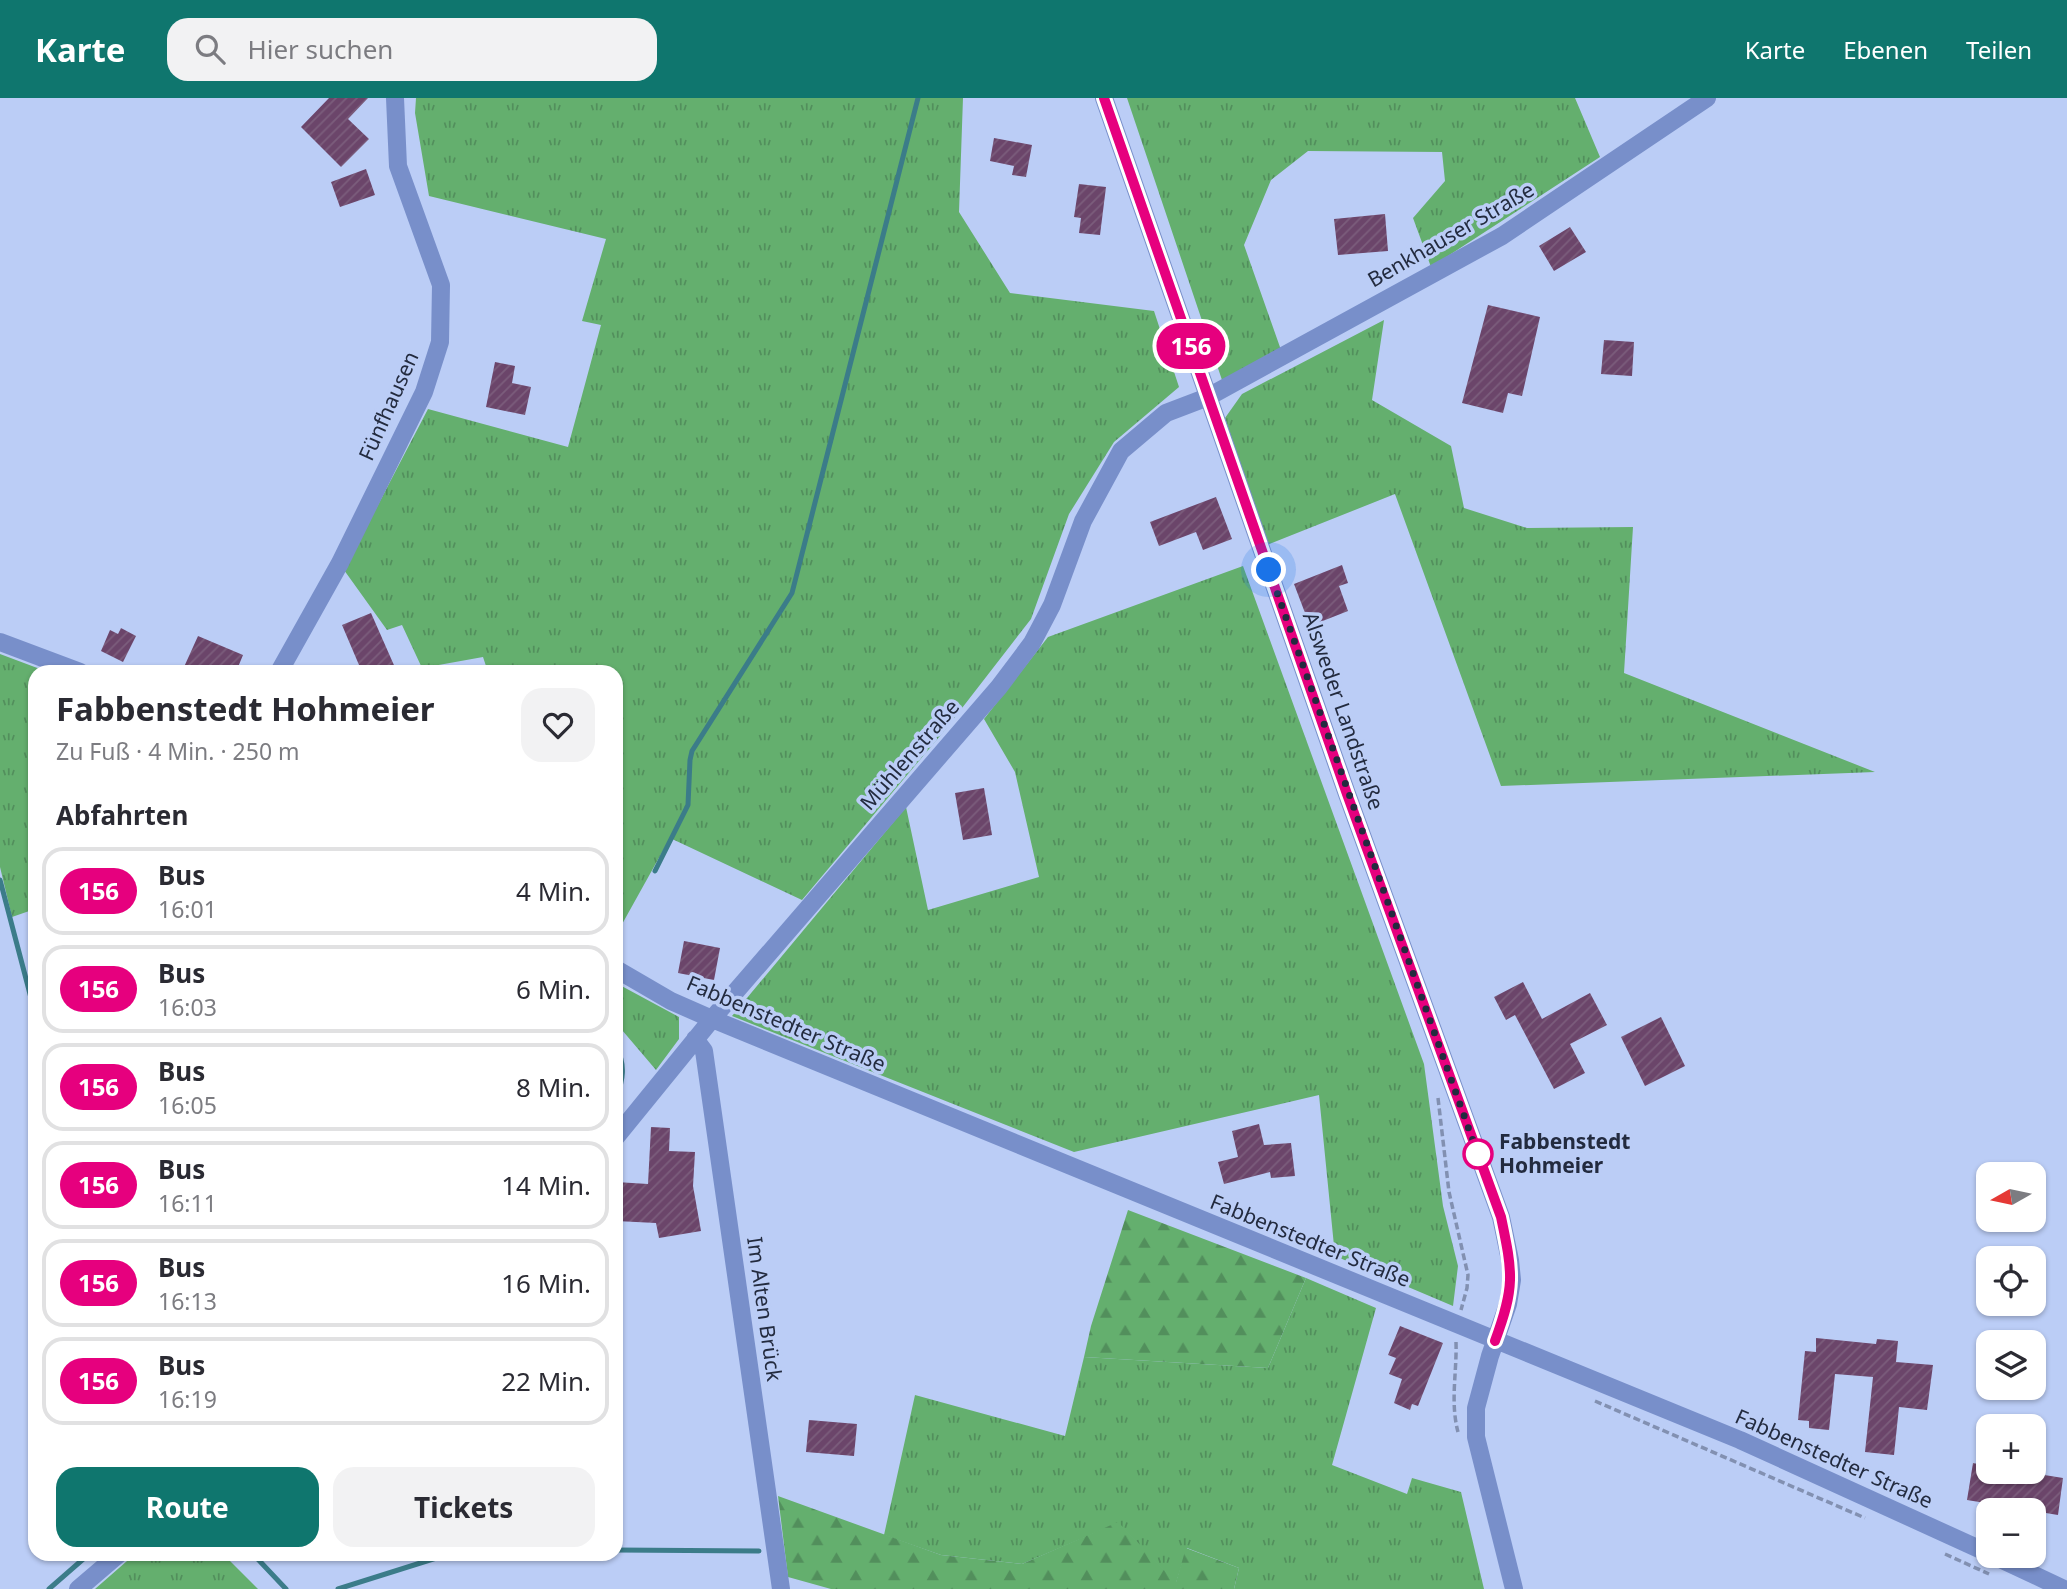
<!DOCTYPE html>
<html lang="de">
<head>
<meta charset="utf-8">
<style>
	body { margin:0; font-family:"Noto Sans",sans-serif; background:#f2f2f3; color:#2b2b33; height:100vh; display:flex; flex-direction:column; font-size:26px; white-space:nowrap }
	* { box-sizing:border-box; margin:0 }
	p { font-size:23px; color:#7c7c81 }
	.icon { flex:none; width:38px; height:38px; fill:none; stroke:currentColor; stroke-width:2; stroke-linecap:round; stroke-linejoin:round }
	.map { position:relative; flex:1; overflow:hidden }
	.drawer { position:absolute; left:28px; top:567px; width:595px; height:896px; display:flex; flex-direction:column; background:#fff; border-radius:21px; box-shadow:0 2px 5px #0004 }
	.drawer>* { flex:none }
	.badge { padding:0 14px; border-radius:23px; font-size:24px; line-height:46px }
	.needle { width:46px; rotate:261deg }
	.buttons { position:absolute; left:1976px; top:1064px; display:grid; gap:14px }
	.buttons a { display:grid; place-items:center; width:70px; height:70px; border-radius:14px; background:#fff; box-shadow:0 2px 5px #0004; font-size:35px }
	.you { position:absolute; width:35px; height:35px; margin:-18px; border:5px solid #fff; border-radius:50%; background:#1a73e8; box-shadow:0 0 0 10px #1a73e833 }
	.map>.badge { position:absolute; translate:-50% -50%; box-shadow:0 0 0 4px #fff }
	h2 { padding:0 28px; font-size:26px; line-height:63px }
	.round { display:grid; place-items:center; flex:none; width:74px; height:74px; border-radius:21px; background:#f2f2f3 }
	.overview { display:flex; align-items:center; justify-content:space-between; height:119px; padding:0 28px }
	h1 { font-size:33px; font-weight:700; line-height:52px }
	.action { display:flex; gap:14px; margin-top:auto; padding:14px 28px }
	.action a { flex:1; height:80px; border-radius:21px; background:#0f766e; color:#fff; font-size:28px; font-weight:700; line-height:80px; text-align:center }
	.action a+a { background:#f2f2f3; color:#2b2b33 }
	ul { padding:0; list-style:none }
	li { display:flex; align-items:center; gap:21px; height:88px; margin:0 14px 10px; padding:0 14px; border:4px solid #e1e1e2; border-radius:21px }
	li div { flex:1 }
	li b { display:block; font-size:26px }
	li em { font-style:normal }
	li .badge { min-width:77px; font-weight:700; text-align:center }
	header { display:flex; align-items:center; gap:42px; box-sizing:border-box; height:98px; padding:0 35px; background:#0f766e; color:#fff }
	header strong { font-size:33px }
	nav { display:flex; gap:38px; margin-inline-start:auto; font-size:24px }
	.search { width:490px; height:63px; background:#f2f2f3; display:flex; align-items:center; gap:18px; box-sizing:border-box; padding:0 24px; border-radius:21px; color:#7c7c81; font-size:26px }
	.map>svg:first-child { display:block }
	.grass { fill:url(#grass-tufts) }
	.forest { fill:url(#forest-firs) }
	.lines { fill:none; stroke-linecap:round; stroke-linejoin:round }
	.stream { stroke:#3b7c89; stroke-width:5 }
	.building { fill:url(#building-hatch) }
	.path { stroke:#8290b1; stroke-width:3.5; stroke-dasharray:7 3.5; stroke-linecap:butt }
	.minor { stroke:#788fca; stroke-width:18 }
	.line-casing { stroke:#fff; stroke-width:16 }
	.line { stroke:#e6007e; stroke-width:10 }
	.walk { stroke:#232b3f; stroke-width:7; stroke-dasharray:0 12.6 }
	.stop-dot { fill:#fff; stroke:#e6007e; stroke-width:3.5 }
	.labels { text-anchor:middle; stroke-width:7; stroke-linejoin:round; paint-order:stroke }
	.street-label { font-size:21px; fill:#232b3f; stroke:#bbcdf6 }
	.stop-label { font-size:21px; font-weight:bold; fill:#232b3f; stroke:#bbcdf6; text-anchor:start }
</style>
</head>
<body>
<header>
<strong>Karte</strong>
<div class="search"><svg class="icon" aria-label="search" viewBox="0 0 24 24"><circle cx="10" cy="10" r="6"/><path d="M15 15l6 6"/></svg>Hier suchen</div>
<nav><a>Karte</a><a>Ebenen</a><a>Teilen</a></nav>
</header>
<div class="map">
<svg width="2067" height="1491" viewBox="0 0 2067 1491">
	<defs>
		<pattern id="grass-tufts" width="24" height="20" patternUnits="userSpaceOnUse" patternTransform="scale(1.75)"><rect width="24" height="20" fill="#64af6e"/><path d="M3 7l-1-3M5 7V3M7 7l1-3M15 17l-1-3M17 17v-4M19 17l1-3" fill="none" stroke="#528f5c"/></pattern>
		<pattern id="forest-firs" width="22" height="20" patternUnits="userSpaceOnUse" patternTransform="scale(1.75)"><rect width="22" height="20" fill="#64af6e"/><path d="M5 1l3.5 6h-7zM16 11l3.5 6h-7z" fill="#528f5c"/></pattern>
		<pattern id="building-hatch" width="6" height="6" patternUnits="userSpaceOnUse" patternTransform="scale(1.75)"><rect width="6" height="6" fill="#6b456a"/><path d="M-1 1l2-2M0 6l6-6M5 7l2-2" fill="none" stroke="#7b5d7c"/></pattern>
	</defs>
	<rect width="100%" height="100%" fill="#bbcdf6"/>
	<!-- grass -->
	<path class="grass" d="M416,0H963L959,114L1010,195L1154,213L1179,289L1114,344L1069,416L1031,521L945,632L802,802L670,740L616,837V574H488L483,559L422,570L402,527L387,532L344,472L428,311L568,349L601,227L582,223L606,141L429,98L415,15Z
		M1127,0H1575L1600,59L1431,169L1413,120L1445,83L1442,54L1308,53L1271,82L1244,147L1281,252L1222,282Z
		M1384,222L1372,302L1451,348L1464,410L1527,430L1633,429L1624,575L1875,674L1501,688L1395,396L1267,447L1225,320L1242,296Z
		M1243,468L1424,966L1443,1108L1458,1168L1453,1208L1335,1158L1319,997L1074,1054L732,918L906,709L928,812L1039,779L1015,674L984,621L1048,539Z
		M0,556L48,574H35V811L12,819L0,769Z
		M616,885L679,919V941L656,972L616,925Z
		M1306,1180L1376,1210L1332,1367L1407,1396L1412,1380L1461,1394L1484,1491H1234L1239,1470L1187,1450L1176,1485L1118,1425L1022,1466L941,1457L884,1437L915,1297L1065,1338L1084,1259L1268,1270Z
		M135,1456H223L258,1491H95Z"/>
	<!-- forest -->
	<path class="forest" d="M1128,1112L1306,1180L1268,1270L1084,1259L1091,1228Z
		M778,1398L941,1457L1022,1466L1118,1424L1176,1484L1186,1450L1239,1470L1234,1491H831L788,1479Z"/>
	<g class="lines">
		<!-- stream -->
		<path class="stream" d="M655,773L688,707L690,662L692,653L792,495L918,0
			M0,782L35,915
			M616,949C626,967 623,982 616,1001
			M616,1452L759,1453
			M253,1456L286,1491
			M49,1491L89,1456
			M338,1491L449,1456"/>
	</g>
	<!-- building -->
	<path class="building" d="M329,0H368L348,21L369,41L341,69L301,29Z
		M994,40L1032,47L1026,79L1012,77L1014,68L990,63Z
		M366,71L375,97L340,109L331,84Z
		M1079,86L1106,89L1100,137L1079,135L1081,120L1074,119Z
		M1385,116L1388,153L1338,157L1334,121Z
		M1570,129L1586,154L1554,173L1539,148Z
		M1488,207L1540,219L1522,298L1508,295L1503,315L1462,305Z
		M1604,242L1634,244L1632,278L1601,276Z
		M495,264L515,268L512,285L531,289L525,317L486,309Z
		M1216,399L1232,441L1203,452L1196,434L1159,448L1150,424Z
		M1342,467L1348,485L1339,488L1348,513L1310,528L1294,486Z
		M371,515L397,574H362L342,527Z
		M121,530L136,538L123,564L101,553L110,532L118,536Z
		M198,538L243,557L236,574H196L184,569Z
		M984,690L992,737L963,742L955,695Z
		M684,843L720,850L714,882L678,875Z
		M1523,884L1542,921L1590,895L1607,927L1570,946L1585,975L1554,991L1515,917L1506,922L1494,899Z
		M1661,919L1685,968L1645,988L1621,939Z
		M1259,1026L1264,1047L1291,1045L1295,1078L1271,1080L1270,1074L1224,1086L1218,1064L1238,1059L1232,1033Z
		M651,1029L670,1030L669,1053L695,1054L693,1088L701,1133L659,1140L656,1125L616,1123V1084L648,1086Z
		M1400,1228L1443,1245L1418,1308L1412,1306L1410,1312L1394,1305L1402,1281L1389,1276L1396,1260L1388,1257Z
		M1816,1240L1876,1246L1877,1241L1898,1243L1896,1264L1933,1267L1927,1312L1899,1309L1894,1357L1865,1354L1873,1279L1835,1276L1829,1332L1809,1330V1323L1798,1322L1805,1253L1816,1254Z
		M809,1322L857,1326L854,1358L806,1354Z
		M1973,1365L1988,1368V1374H2026L2063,1380L2058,1417L1967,1402Z"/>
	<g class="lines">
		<!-- path -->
		<path class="path" d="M1438,1000L1449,1094L1468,1177L1467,1190L1461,1212
			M1456,1244C1457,1274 1450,1304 1458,1334
			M1595,1303L1865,1420
			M1945,1456L1989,1476"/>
		<!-- minor -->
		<path class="minor" d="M1104,0L1347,696L1501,1119L1510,1162L1512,1182L1508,1206L1490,1258L1476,1310V1339L1514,1491
			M0,544L80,574
			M279,574L340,465L424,294L440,244L441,187L398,68L395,0
			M616,871L671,903L712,921L1740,1342L1988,1455
			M695,941L704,953L781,1491
			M616,1039L712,921L999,589L1032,545L1052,507L1083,423L1121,353L1166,315L1208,299L1502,138L1707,0
			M1994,1458L2064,1491
			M78,1491L119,1456"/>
	</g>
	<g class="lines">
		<defs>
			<path id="line" d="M1104,0L1347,696L1501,1119C1513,1176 1515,1189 1495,1243"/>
		</defs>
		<!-- line casing -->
		<use href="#line" class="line-casing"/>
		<!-- line -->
		<use href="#line" class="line"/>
		<!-- walk -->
		<path class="walk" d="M1269,472L1481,1065L1478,1056"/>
	</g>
	<!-- markers -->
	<circle class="stop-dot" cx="1478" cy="1056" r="14"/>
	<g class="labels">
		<!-- street labels -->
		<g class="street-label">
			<text transform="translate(1451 137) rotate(-30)" y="7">Benkhauser Straße</text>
			<text transform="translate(389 308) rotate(-66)" y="7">Fünfhausen</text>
			<text transform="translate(1343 613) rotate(71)" y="7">Alsweder Landstraße</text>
			<text transform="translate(910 657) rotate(-49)" y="7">Mühlenstraße</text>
			<text transform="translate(786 926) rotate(23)" y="7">Fabbenstedter Straße</text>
			<text transform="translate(1310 1143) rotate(22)" y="7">Fabbenstedter Straße</text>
			<text transform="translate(764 1211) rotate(82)" y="7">Im Alten Brück</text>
			<text transform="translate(1834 1361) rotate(24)" y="7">Fabbenstedter Straße</text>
		</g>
		<!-- stop labels -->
		<g class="stop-label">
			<text x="1499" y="1051">Fabbenstedt<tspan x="1499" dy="24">Hohmeier</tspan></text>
		</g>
	</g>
</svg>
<div class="buttons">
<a><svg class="needle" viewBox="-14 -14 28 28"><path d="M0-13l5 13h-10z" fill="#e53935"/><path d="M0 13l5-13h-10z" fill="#7c7c81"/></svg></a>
<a><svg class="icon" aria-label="locate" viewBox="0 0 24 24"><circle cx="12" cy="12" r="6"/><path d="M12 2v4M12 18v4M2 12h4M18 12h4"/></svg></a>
<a><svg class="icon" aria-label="layers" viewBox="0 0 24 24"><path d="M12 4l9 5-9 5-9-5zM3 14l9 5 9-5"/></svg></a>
<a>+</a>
<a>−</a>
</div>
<div class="you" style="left:1269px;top:472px"></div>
<b class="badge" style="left:1191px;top:248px;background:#e6007e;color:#fff">156</b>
<section class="drawer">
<div class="overview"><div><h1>Fabbenstedt Hohmeier</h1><p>Zu Fuß · 4 Min. · 250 m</p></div><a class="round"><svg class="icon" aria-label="heart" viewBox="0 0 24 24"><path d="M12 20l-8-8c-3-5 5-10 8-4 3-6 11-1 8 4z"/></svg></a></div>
<h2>Abfahrten</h2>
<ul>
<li><span class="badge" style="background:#e6007e;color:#fff">156</span><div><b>Bus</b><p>16:01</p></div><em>4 Min.</em></li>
<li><span class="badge" style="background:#e6007e;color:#fff">156</span><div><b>Bus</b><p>16:03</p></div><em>6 Min.</em></li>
<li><span class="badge" style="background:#e6007e;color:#fff">156</span><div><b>Bus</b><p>16:05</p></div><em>8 Min.</em></li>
<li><span class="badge" style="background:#e6007e;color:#fff">156</span><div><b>Bus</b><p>16:11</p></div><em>14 Min.</em></li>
<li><span class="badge" style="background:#e6007e;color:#fff">156</span><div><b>Bus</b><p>16:13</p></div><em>16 Min.</em></li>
<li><span class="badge" style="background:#e6007e;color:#fff">156</span><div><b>Bus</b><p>16:19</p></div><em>22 Min.</em></li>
</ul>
<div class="action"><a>Route</a><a>Tickets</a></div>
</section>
</div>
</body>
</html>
